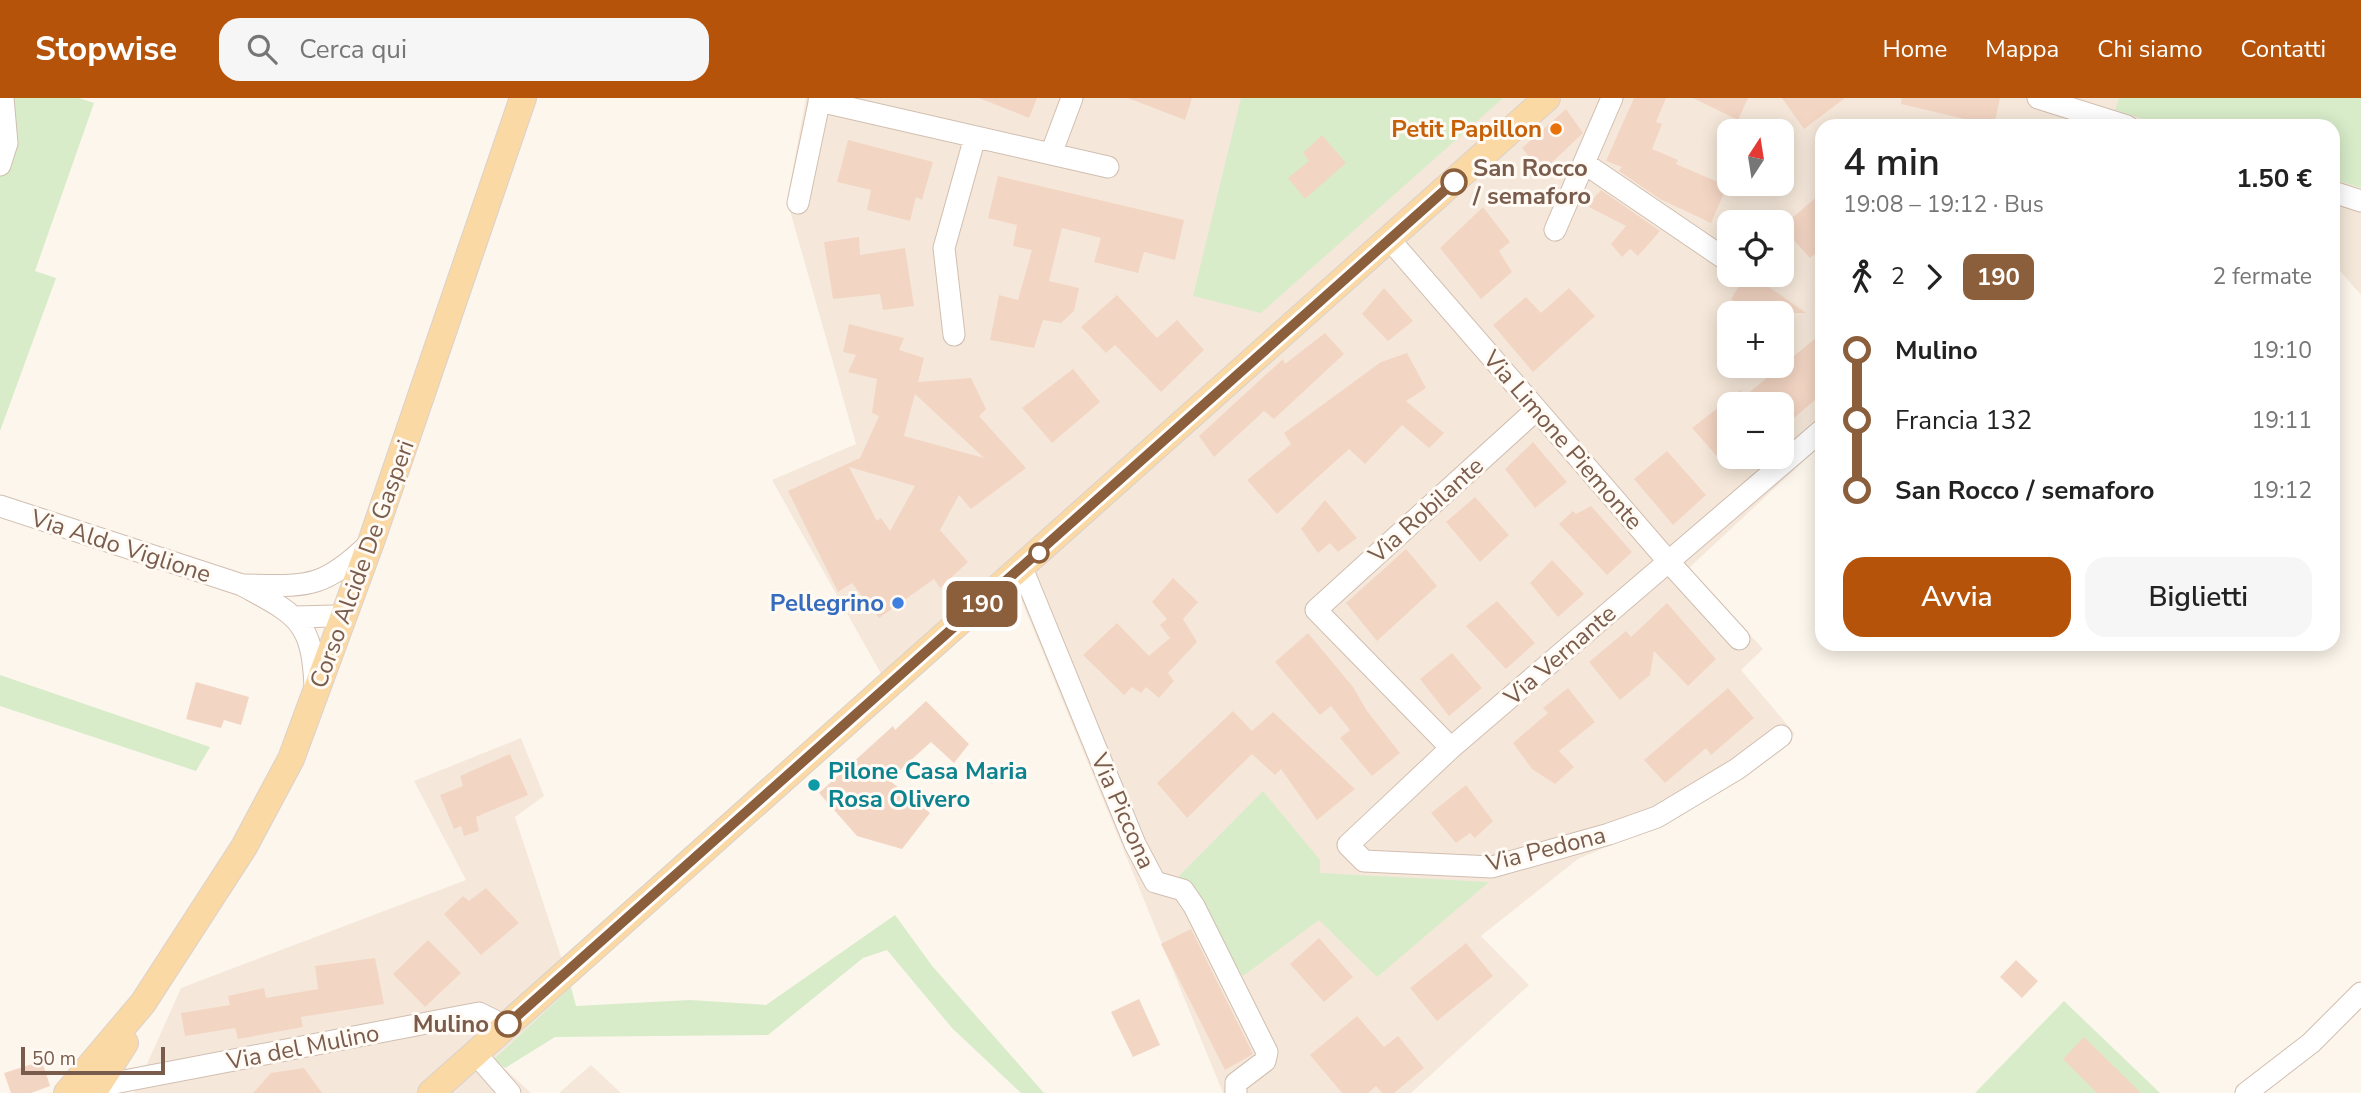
<!DOCTYPE html>
<html lang="it">
<head>
<meta charset="utf-8">
<style>
	body { margin:0; font-family:"Nunito Sans",sans-serif; background:#f6f6f6; color:#222; height:100vh; display:flex; flex-direction:column; font-size:26px; white-space:nowrap }
	* { box-sizing:border-box; margin:0 }
	p { font-size:23px; color:#767676 }
	.icon { flex:none; width:38px; height:38px; fill:none; stroke:currentColor; stroke-width:2; stroke-linecap:round; stroke-linejoin:round }
	.map { position:relative; flex:1; overflow:hidden }
	.sheet { position:absolute; left:1815px; top:21px; width:525px; height:532px; display:flex; flex-direction:column; background:#fff; border-radius:21px; box-shadow:0 4px 18px #0003 }
	.sheet>* { flex:none }
	.badge { padding:0 14px; border-radius:10px; font-size:24px; line-height:46px }
	.needle { width:46px; rotate:12deg }
	.fabs { position:absolute; left:1717px; top:21px; display:grid; gap:14px }
	.fabs a { display:grid; place-items:center; width:77px; height:77px; border-radius:14px; background:#fff; box-shadow:0 4px 18px #0003; font-size:35px }
	.scale { position:absolute; left:21px; bottom:18px; width:144px; box-sizing:border-box; padding-left:7px; border:4px solid #7a5c4d; border-top:0; font-size:19px; line-height:24px; white-space:nowrap; color:#7a5c4d; -webkit-text-stroke:5px #fffaf3; paint-order:stroke }
	.map>.badge { position:absolute; translate:-50% -50%; box-shadow:0 0 0 4px #fff }
	.legs { display:flex; align-items:center; gap:10px; height:77px; padding:0 28px; font-size:23px }
	.legs p { margin-inline-start:auto }
	.headline { display:flex; align-items:center; justify-content:space-between; height:119px; padding:0 28px }
	h1 { font-size:38px; font-weight:600; line-height:52px }
	.primary-button { display:flex; gap:14px; margin-top:auto; padding:14px 28px }
	.primary-button a { flex:1; height:80px; border-radius:21px; background:#b45309; color:#fff; font-size:28px; font-weight:600; line-height:80px; text-align:center }
	.primary-button a+a { background:#f6f6f6; color:#222 }
	ul { padding:0 28px; list-style:none }
	li { display:flex; align-items:center; gap:24px; height:70px; font-size:26px }
	li i { display:grid; place-items:center; width:10px; height:100%; margin:0 9px; background:currentColor }
	li i::after { content:''; width:18px; height:18px; margin:-9px; border:5px solid; border-radius:50%; background:#fff }
	li p { margin-inline-start:auto }
	li:first-child i { background:linear-gradient(#0000 50%,currentColor 0) }
	li:last-child i { background:linear-gradient(currentColor 50%,#0000 0) }
	header { display:flex; align-items:center; gap:42px; box-sizing:border-box; height:98px; padding:0 35px; background:#b45309; color:#fff }
	header strong { font-size:33px }
	nav { display:flex; gap:38px; margin-inline-start:auto; font-size:24px }
	.search { width:490px; height:63px; background:#f6f6f6; display:flex; align-items:center; gap:18px; box-sizing:border-box; padding:0 24px; border-radius:21px; color:#767676; font-size:26px }
	.map>svg:first-child { display:block }
	.residential { fill:#f5e8da; fill-rule:evenodd }
	.green { fill:#d8ecc9 }
	.building { fill:#f3d5c3; fill-rule:evenodd }
	.lines { fill:none; stroke-linecap:round; stroke-linejoin:round }
	.minor-casing { stroke:#d1beb0; stroke-width:23 }
	.major-casing { stroke:#dad1cd; stroke-width:28 }
	.minor { stroke:#fff; stroke-width:21 }
	.major { stroke:#fbd9a5; stroke-width:26 }
	.line-1-casing { stroke:#fff; stroke-width:16 }
	.line-1 { stroke:#8b5e3c; stroke-width:10 }
	.food-dot { fill:#e8710a; stroke:#fffaf3; stroke-width:2.5 }
	.stop-1-dot { fill:#fff; stroke:#8b5e3c; stroke-width:3.5 }
	.shop-dot { fill:#3f7fe0; stroke:#fffaf3; stroke-width:2.5 }
	.culture-dot { fill:#0f9aa8; stroke:#fffaf3; stroke-width:2.5 }
	.labels { text-anchor:middle; stroke-width:6; stroke-linejoin:round; paint-order:stroke }
	.food-label { font-size:24px; font-weight:bold; fill:#c56008; stroke:#fffaf3; text-anchor:end }
	.stop-label { font-size:24px; font-weight:bold; fill:#7a5c4d; stroke:#fffaf3; text-anchor:start }
	.street-label { font-size:24px; fill:#7a5c4d; stroke:#fffaf3 }
	.shop-label { font-size:24px; font-weight:bold; fill:#366cbe; stroke:#fffaf3; text-anchor:end }
	.culture-label { font-size:24px; font-weight:bold; fill:#0d838f; stroke:#fffaf3; text-anchor:start }
</style>
</head>
<body>
<header>
<strong>Stopwise</strong>
<div class="search"><svg class="icon" aria-label="search" viewBox="0 0 24 24"><circle cx="10" cy="10" r="6"/><path d="M15 15l6 6"/></svg>Cerca qui</div>
<nav><a>Home</a><a>Mappa</a><a>Chi siamo</a><a>Contatti</a></nav>
</header>
<div class="map">
<svg width="2361" height="995" viewBox="0 0 2361 995">
	<rect width="100%" height="100%" fill="#fdf6ec"/>
	<!-- residential -->
	<path class="residential" d="M806,0H2119L2116,12L2165,28H1822V346L1689,470L1763,551L1741,572L1795,636L1685,715L1578,761L1481,838L1529,887L1411,995H1223L1016,489L893,597L772,382L856,346L787,102ZM1729,33H1782V86H1729ZM1729,124H1782V177H1729ZM1729,215H1782V268H1729ZM1729,306H1782V359H1729Z
		M2333,81L2361,90V197L2333,165Z
		M521,640L544,698L515,719L571,889L494,961L531,995H134L181,890L466,782L414,683Z
		M591,967L621,995H559Z"/>
	<!-- green -->
	<path class="green" d="M0,0H79L94,5L35,173L56,180L0,333Z
		M1241,0H1503L1261,215L1193,198Z
		M2119,0H2361V90L2333,81V28H2165L2115,12Z
		M0,577L210,649L196,673L0,608Z
		M1263,693L1320,762V775L1489,784L1377,879L1319,822L1243,878L1179,778Z
		M895,817L933,869L1044,995H1021L952,930L887,852L863,860L768,937L555,939L505,970L493,962L571,889L576,908L690,902L766,907Z
		M2064,903L2160,995H1975Z"/>
	<!-- building -->
	<path class="building" d="M979,0H1037L1029,20Z
		M1128,0H1192L1185,22Z
		M1634,0H1666L1656,24L1662,26L1652,51L1678,62L1676,66L1727,88L1711,125L1660,101L1619,73L1622,69L1606,63Z
		M1693,0H1748L1738,22Z
		M1782,0H1845L1804,31Z
		M1902,0H2000L1994,28L1901,6Z
		M1566,11L1583,35L1542,74L1522,50Z
		M1322,37L1346,65L1305,101L1288,80L1309,63L1303,55Z
		M848,42L933,64L922,102L916,99L910,123L867,112L871,92L837,84Z
		M998,78L1184,122L1175,162L1144,154L1138,175L1094,164L1101,140L1062,130L1049,183L1079,190L1074,213L1061,225L1043,222L1034,250L990,242L999,197L1018,202L1032,152L1013,148L1017,127L988,120Z
		M1601,92L1660,133L1638,158L1630,151L1622,159L1611,146L1626,128L1587,108Z
		M1822,94V150L1810,160L1782,129Z
		M1483,109L1510,144L1499,153L1512,174L1481,201L1440,150Z
		M859,139L860,157L905,150L914,208L883,212L880,196L833,201L824,144Z
		M1746,177H1752L1806,215H1751L1731,201Z
		M1384,190L1413,223L1388,243L1362,216Z
		M1569,190L1595,218L1533,274L1493,227L1526,199L1541,215Z
		M1117,197L1157,240L1177,222L1204,252L1161,294L1115,247L1106,255L1081,229Z
		M849,226L904,240L899,252L924,260L918,284L971,280L986,311L979,318L1026,370L971,411L959,397L940,432L968,464L940,490L934,481L879,520L852,485L838,494L788,393L860,360L879,318L872,315L877,281L848,274L856,257L843,254ZM915,296L984,360L904,338ZM849,369L915,388L890,433L881,420L877,423Z
		M1325,235L1344,256L1274,321L1264,313L1214,359L1199,338L1283,261L1285,266Z
		M1822,235V296L1788,325L1782,318V306H1729V372L1692,330L1742,291L1735,306Z
		M1407,255L1426,290L1406,303L1444,335L1429,350L1402,327L1365,366L1349,351L1277,416L1247,382L1291,346L1284,335L1381,264Z
		M1073,271L1100,304L1052,345L1022,310Z
		M1533,344L1567,384L1535,410L1505,371Z
		M1667,353L1706,397L1673,427L1634,381Z
		M1475,399L1509,437L1480,464L1446,424Z
		M1325,402L1357,440L1338,454L1330,445L1318,455L1301,431Z
		M1591,408L1632,454L1607,477L1559,426L1573,413L1576,416Z
		M1406,451L1437,488L1377,543L1346,505Z
		M1552,462L1584,496L1558,519L1530,485Z
		M1173,480L1198,504L1183,521L1197,544L1168,575L1174,583L1159,600L1146,589L1141,595L1132,589L1124,597L1083,557L1117,525L1149,558L1170,540L1160,527L1167,521L1152,504Z
		M1497,503L1535,545L1506,571L1466,528Z
		M1667,505L1716,561L1688,588L1654,553L1650,577L1620,602L1589,564L1626,533L1631,539Z
		M1308,535L1353,589L1367,613L1400,655L1372,678L1340,640L1350,632L1331,608L1320,617L1275,564Z
		M1452,555L1482,590L1449,618L1420,581Z
		M196,584L249,599L241,627L224,622L221,630L186,621Z
		M1568,590L1595,624L1559,653L1574,669L1555,686L1532,671L1513,645L1548,615L1543,610Z
		M1728,590L1754,620L1711,657L1706,650L1665,685L1644,662Z
		M926,603L969,646L954,665L931,644L889,682L930,715L902,751L857,738L819,695L893,628L895,632Z
		M1233,613L1252,633L1273,614L1355,691L1317,722L1281,671L1275,677L1252,656L1187,720L1157,685Z
		M510,656L528,697L476,719L479,733L464,738L461,728L454,731L440,697L463,688L460,678Z
		M1466,687L1493,723L1475,740L1470,735L1456,745L1431,715Z
		M486,790L519,825L481,857L444,816L463,798L469,803Z
		M1191,831L1253,956L1225,972L1161,846Z
		M1319,840L1353,879L1324,904L1290,866Z
		M428,842L461,875L425,909L393,876Z
		M1466,845L1493,878L1437,923L1410,890Z
		M375,860L384,906L301,919L303,929L238,941L235,930L185,938L181,915L230,907L228,898L264,890L266,900L318,891L315,868Z
		M2016,862L2038,883L2022,900L2000,879Z
		M1139,901L1160,947L1133,959L1111,914Z
		M1357,918L1384,949L1398,938L1424,970L1394,995H1382L1376,988L1368,995H1342L1310,957Z
		M2084,939L2141,995H2097L2063,961Z
		M42,963L50,988L31,995H11L4,975Z
		M304,970L322,995H253L271,975Z"/>
	<g class="lines">
		<defs>
			<path id="minor" d="M2038,0L2127,28
				M819,3L1108,69
				M1051,56L1072,0
				M1584,65L1728,163
				M0,67L7,45L3,0
				M2333,94L2361,103
				M798,105L820,0
				M1555,132L1612,0
				M1390,142L1668,463L1739,541
				M954,237L944,150L975,39
				M0,408L242,487C296,517 312,521 315,588
				M1022,470L1135,746L1155,784L1183,792L1194,808L1267,954L1265,963L1236,985V995
				M244,487C306,488 322,492 369,446
				M296,519L333,518L342,523
				M1781,638L1737,671L1657,719L1609,736L1492,769L1364,763L1348,747L1451,650L1822,332
				M1451,650L1316,512L1536,312
				M475,955L510,995
				M98,988L479,915L505,928
				M2246,995L2311,945L2361,895"/>
			<path id="major" d="M67,995L143,905L244,749L291,661L371,444L523,0
				M93,995L125,945
				M431,995L1547,0"/>
		</defs>
		<!-- minor casing -->
		<use href="#minor" class="minor-casing"/>
		<!-- major casing -->
		<use href="#major" class="major-casing"/>
		<!-- minor -->
		<use href="#minor" class="minor"/>
		<!-- major -->
		<use href="#major" class="major"/>
	</g>
	<g class="lines">
		<defs>
			<path id="line-1" d="M508,926L1454,84"/>
		</defs>
		<!-- line-1 casing -->
		<use href="#line-1" class="line-1-casing"/>
		<!-- line-1 -->
		<use href="#line-1" class="line-1"/>
	</g>
	<!-- markers -->
	<circle class="food-dot" cx="1556" cy="31" r="7"/>
	<g class="stop-1-dot">
		<circle cx="1454" cy="84" r="12"/>
		<circle cx="1039" cy="455" r="9"/>
		<circle cx="508" cy="926" r="12"/>
	</g>
	<circle class="shop-dot" cx="898" cy="505" r="7"/>
	<circle class="culture-dot" cx="814" cy="687" r="7"/>
	<g class="labels">
		<!-- food labels -->
		<g class="food-label">
			<text x="1542" y="39">Petit Papillon</text>
		</g>
		<!-- stop labels -->
		<g class="stop-label">
			<text x="1473" y="78">San Rocco<tspan x="1473" dy="28">/ semaforo</tspan></text>
			<text x="489" y="934" text-anchor="end">Mulino</text>
		</g>
		<!-- street labels -->
		<g class="street-label">
			<text transform="translate(1563 342) rotate(49)" y="8">Via Limone Piemonte</text>
			<text transform="translate(1426 412) rotate(-42)" y="8">Via Robilante</text>
			<text transform="translate(121 448) rotate(18)" y="8">Via Aldo Viglione</text>
			<text transform="translate(362 466) rotate(-70)" y="8">Corso Alcide De Gasperi</text>
			<text transform="translate(1560 557) rotate(-41)" y="8">Via Vernante</text>
			<text transform="translate(1123 713) rotate(66)" y="8">Via Piccona</text>
			<text transform="translate(1546 751) rotate(-14)" y="8">Via Pedona</text>
			<text transform="translate(303 949) rotate(-11)" y="8">Via del Mulino</text>
		</g>
		<!-- shop labels -->
		<g class="shop-label">
			<text x="884" y="513">Pellegrino</text>
		</g>
		<!-- culture labels -->
		<g class="culture-label">
			<text x="828" y="681">Pilone Casa Maria<tspan x="828" dy="28">Rosa Olivero</tspan></text>
		</g>
	</g>
</svg>
<div class="fabs">
<a><svg class="needle" viewBox="-14 -14 28 28"><path d="M0-13l5 13h-10z" fill="#e53935"/><path d="M0 13l5-13h-10z" fill="#767676"/></svg></a>
<a><svg class="icon" aria-label="locate" viewBox="0 0 24 24"><circle cx="12" cy="12" r="6"/><path d="M12 2v4M12 18v4M2 12h4M18 12h4"/></svg></a>
<a>+</a>
<a>−</a>
</div>
<div class="scale">50 m</div>
<b class="badge" style="left:982px;top:506px;background:#8b5e3c;color:#fff">190</b>
<section class="sheet">
<div class="headline"><div><h1>4 min</h1><p>19:08 – 19:12 · Bus</p></div><b>1.50 €</b></div>
<div class="legs"><svg class="icon" aria-label="walk" viewBox="0 0 24 24"><circle cx="13" cy="4" r="2"/><path d="M13 8l-2 6 4 7M11 14l-3 7M7 12l3-4h3l4 4"/></svg>2<svg class="icon" aria-label="forward" viewBox="0 0 24 24"><path d="M9 5l7 7-7 7"/></svg><b class="badge" style="background:#8b5e3c;color:#fff">190</b><p>2 fermate</p></div>
<ul>
<li><i style="color:#8b5e3c"></i><b>Mulino</b><p>19:10</p></li>
<li><i style="color:#8b5e3c"></i><span>Francia 132</span><p>19:11</p></li>
<li><i style="color:#8b5e3c"></i><b>San Rocco / semaforo</b><p>19:12</p></li>
</ul>
<div class="primary-button"><a>Avvia</a><a>Biglietti</a></div>
</section>
</div>
</body>
</html>
